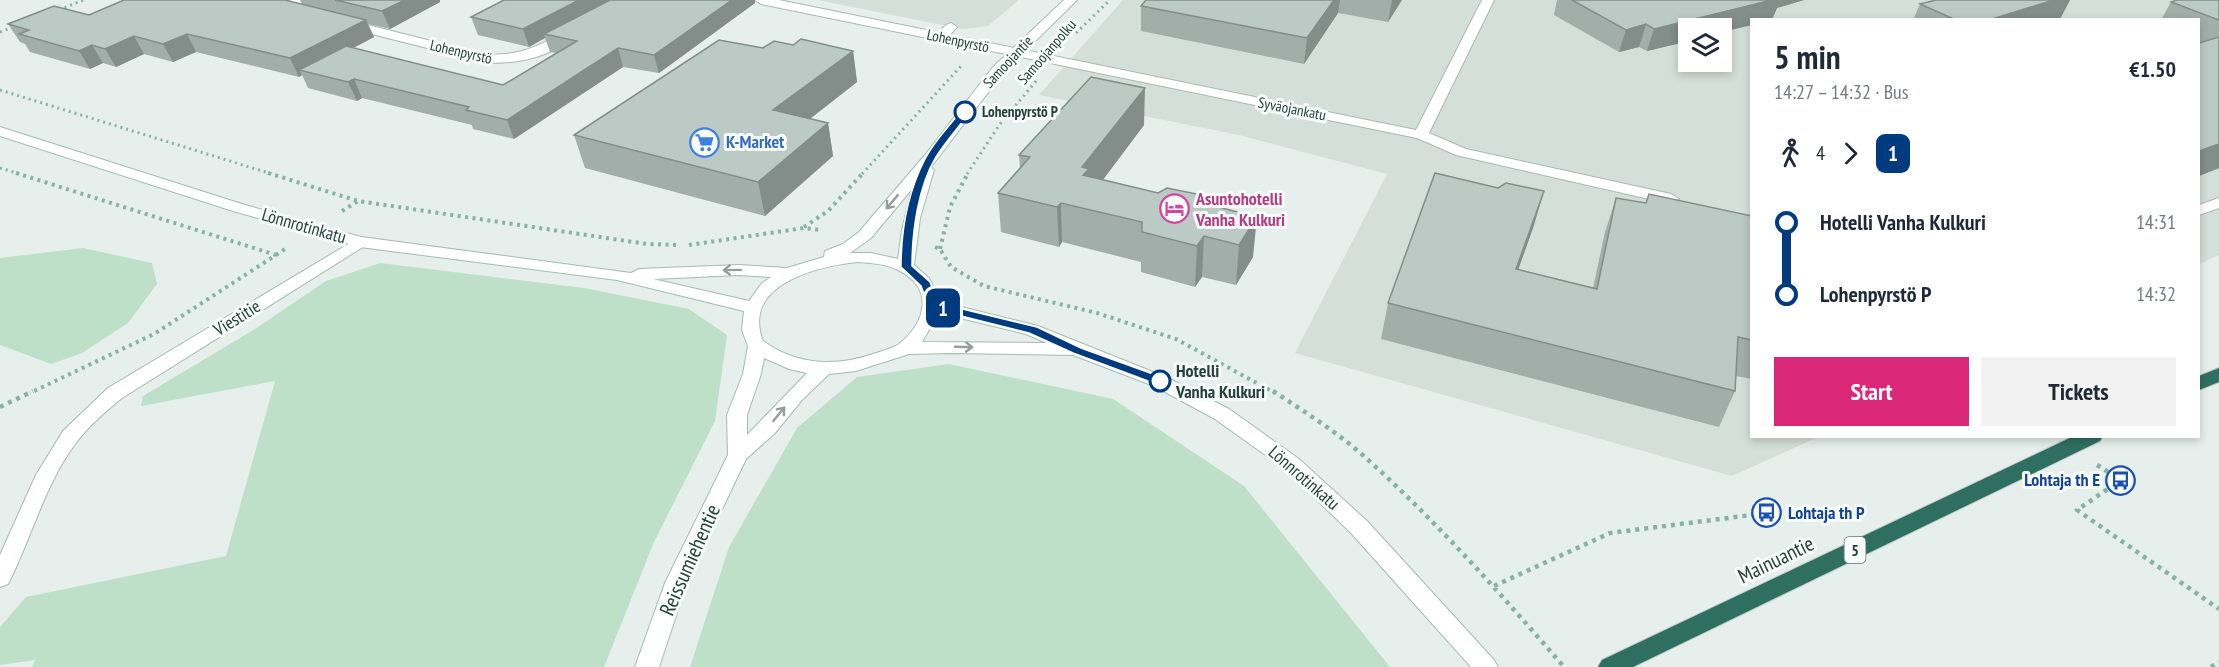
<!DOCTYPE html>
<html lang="en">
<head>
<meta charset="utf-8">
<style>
	body { margin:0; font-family:"PT Sans Narrow",sans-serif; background:#f2f2f3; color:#1f2937; height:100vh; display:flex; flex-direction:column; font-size:22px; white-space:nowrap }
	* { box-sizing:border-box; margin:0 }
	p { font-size:20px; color:#747a83 }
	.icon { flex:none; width:33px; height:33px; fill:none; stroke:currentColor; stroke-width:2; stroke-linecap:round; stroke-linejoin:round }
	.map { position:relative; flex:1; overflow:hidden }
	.sheet { position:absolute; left:1750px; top:18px; width:450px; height:420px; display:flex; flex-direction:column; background:#fff; border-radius:0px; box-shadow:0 3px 9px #0003 }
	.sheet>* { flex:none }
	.badge { padding:0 12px; border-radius:9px; font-size:21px; line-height:39px }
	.buttons { position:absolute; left:1678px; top:18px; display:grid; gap:12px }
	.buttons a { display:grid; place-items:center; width:54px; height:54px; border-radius:0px; background:#fff; box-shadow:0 3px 9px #0003; font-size:30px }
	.map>.badge { position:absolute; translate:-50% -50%; box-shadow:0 0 0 3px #fff }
	.legs { display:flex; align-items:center; gap:9px; height:66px; padding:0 24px; font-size:20px }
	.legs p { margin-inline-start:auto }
	.head { display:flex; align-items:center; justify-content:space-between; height:102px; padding:0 24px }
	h1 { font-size:33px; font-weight:700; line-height:45px }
	.button { display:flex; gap:12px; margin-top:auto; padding:12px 24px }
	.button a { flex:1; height:69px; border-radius:0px; background:#db2777; color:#fff; font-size:24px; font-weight:700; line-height:69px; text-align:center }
	.button a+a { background:#f2f2f3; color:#1f2937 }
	ul { padding:0 24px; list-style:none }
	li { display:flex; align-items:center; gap:21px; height:72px; font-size:22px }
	li i { display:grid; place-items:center; width:9px; height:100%; margin:0 8px; background:currentColor }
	li i::after { content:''; width:15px; height:15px; margin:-8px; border:4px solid; border-radius:50%; background:#fff }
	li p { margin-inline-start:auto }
	li:first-child i { background:linear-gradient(#0000 50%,currentColor 0) }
	li:last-child i { background:linear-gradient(currentColor 50%,#0000 0) }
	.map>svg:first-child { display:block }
	.built { fill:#d4dfda; fill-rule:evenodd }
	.green { fill:#bfe0c8 }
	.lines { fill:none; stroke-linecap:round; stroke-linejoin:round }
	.lane-casing { stroke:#a8b8b2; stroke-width:2 }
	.street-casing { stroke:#a8b8b2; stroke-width:2 }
	.secondary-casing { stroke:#a4bbb3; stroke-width:2 }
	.highway-casing { stroke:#c2cac8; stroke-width:2 }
	.path-far2 { stroke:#86b3a5; stroke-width:3; stroke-dasharray:2 4; stroke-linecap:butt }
	.path-far1 { stroke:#86b3a5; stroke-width:4; stroke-dasharray:3 4.5; stroke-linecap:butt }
	.path { stroke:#86b3a5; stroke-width:4.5; stroke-dasharray:4 5; stroke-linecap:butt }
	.lane { fill:#fff; fill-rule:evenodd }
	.street { fill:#fff; fill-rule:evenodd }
	.secondary { fill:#fff; fill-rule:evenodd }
	.highway { fill:#2f6f62; fill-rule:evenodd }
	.wall { fill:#a1aea9 }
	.shaded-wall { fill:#838d89 }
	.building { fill:#bbcac4; stroke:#838d89; stroke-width:1.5 }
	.oneway { stroke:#92a09c }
	.line-1 { fill:#003b80; stroke:#fff; stroke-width:1.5 }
	.stop-1-dot { fill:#fff; stroke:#003b80; stroke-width:3 }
	.labels { text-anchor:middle; stroke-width:6; stroke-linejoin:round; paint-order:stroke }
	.far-street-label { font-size:15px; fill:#24423a; stroke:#f7fbf9 }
	.far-stop-label { font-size:15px; font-weight:bold; fill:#24423a; stroke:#f7fbf9; text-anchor:start }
	.shield { fill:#f7fbf9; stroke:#637a73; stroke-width:1.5 }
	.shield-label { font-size:16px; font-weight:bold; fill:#24423a }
	.shop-label { font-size:18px; font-weight:bold; fill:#366cbe; stroke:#f7fbf9; text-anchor:start }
	.hotel-label { font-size:18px; font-weight:bold; fill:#b23c85; stroke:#f7fbf9; text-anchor:start }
	.street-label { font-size:18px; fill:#24423a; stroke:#f7fbf9 }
	.stop-label { font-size:18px; font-weight:bold; fill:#24423a; stroke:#f7fbf9; text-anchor:start }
	.transit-label { font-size:18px; font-weight:bold; fill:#164399; stroke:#f7fbf9; text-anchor:end }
	.near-street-label { font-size:21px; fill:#24423a; stroke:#f7fbf9 }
</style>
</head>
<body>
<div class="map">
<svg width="2219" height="667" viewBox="0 0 2219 667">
	<rect width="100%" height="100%" fill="#e6efeb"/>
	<!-- built -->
	<path class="built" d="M818,0H1019L988,26L963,29Z
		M1123,0H2219V255L2199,264V20H1752V436L1818,437L1732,476L1295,353L1387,174L1239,135L1039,95ZM1689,28H1722V62H1689Z"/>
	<!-- green -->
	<path class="green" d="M83,248L152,263L157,284L128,323L82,353L51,364L0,345V258Z
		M380,263L584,288L689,309L727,335L715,421L654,542L604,667H32L35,660L0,665V627L26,597L226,556L275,381L141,406L143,396L255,329L326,281Z
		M949,364L1113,399L1244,486L1390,667H690L729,547L797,428L857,377Z"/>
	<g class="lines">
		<defs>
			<path id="lane" d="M951,23L957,27L944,41H936L934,38C938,32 944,25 951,23Z"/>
			<path id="street" d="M290,0H306L300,5V8L316,15L310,19L293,15L288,8Z
				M755,0H779L1416,130L1482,0H1494L1429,133L1466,149L1671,194L1679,199L1671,204L1456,155L1417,138L761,4Z
				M348,20L483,54C515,57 536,48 564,32L568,31L574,35C552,58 513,65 483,62L344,27L342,24Z
				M2219,198V208L2199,215V205Z
				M360,237L366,239L368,242L366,245L122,398C104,413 86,428 73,447C45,486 32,535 11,578L8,584L0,587V555L36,475L63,431L108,388Z"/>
			<path id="secondary" d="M1064,0H1077L1003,73L931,167L934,170L920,218L914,265L929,278L941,302L1038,326L1168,378L1229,409L1299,459L1367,521L1494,660L1498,667H1471L1351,533L1285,469L1215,419L1154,386L1073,355L951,353L909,354L856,371L829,374L802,400L775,433L746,459L687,583L659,667H635L665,583L728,455L727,415L743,374L748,346L742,330L744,311L617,280L360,247L233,211L0,136V127L245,205L361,237L631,273L639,269L739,265L787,268L824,257L825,251L843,244L859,232L925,155L993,67ZM912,189L902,230L898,259L871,253H850L871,238ZM858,262C872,263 886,264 898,270C935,288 926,323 899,344C891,349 882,351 873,354C836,367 796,365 763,341C741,284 818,266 858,262ZM739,275L771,277L762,283L749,301L653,279ZM939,313L1026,334L1047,343L922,342ZM764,358L789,369L807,373L747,435V415L761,374Z"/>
			<path id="highway" d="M2219,368V382L2199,390V376Z
				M2074,436H2103L2100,441L1633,667H1598L1602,660Z"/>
		</defs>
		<!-- lane casing -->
		<use href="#lane" class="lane-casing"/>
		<!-- street casing -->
		<use href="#street" class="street-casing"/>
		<!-- secondary casing -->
		<use href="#secondary" class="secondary-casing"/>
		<!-- highway casing -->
		<use href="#highway" class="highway-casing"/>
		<!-- path-far2 -->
		<path class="path-far2" d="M59,10L83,0
			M0,32L16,26
			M1076,33L1110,0
			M0,90L272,174
			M0,168L20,174
			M862,174L962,65
			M967,174L1000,124L1037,80"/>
		<!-- path-far1 -->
		<path class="path-far1" d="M16,173L276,255L154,334L30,393
			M268,173L358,201L647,244L679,245
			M342,211L358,201
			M804,227L828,211L863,173
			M689,245L804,228L821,230
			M935,247L940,249L951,267L984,286L1097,313L1176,339L1275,393
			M940,249L950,207L968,173
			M276,255L288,247"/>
		<!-- path -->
		<path class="path" d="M1273,391C1305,412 1337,432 1366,458C1437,522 1501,594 1564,667
			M0,407L33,391
			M2097,465L2121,480L2077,510L2219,609
			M1494,586L1610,533L1767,513
			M2211,667L2219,662"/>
		<!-- lane -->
		<use href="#lane" class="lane"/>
		<!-- street -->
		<use href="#street" class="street"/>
		<!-- secondary -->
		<use href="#secondary" class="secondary"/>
		<!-- highway -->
		<use href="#highway" class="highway"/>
	</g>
	<!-- wall -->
	<path class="wall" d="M300,0H440V2L390,29L368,24L374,37L353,48L503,85L556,53L550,52L545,38L529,47L478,35L471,17L755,3L659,73L623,67L514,139L473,129L472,125L362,98L357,101L308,88L302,75L299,77L196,52L173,62L144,54L116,67L103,63L90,69L30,52L25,44L20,42L8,24L89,15L288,1L302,4Z
		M1146,0H1402L1388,22L1338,13L1304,64L1141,31V6Z
		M1557,0H1804L1777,8L1772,20H1752V25L1722,32L1689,28V41L1647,51L1639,47L1619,52L1554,15Z
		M1936,0H2070L2060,19L2058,20H1913L1920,4Z
		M2219,0V168L2199,176V20H2161L2171,2Z
		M793,45L853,51L857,82L810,119L828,123L833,156L765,216L585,168L574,135L763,48Z
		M1144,125L1103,180L1222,208L1253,257L1236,285L1202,277L1195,287L1141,272V262L1062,242L1059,247L1001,232L998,193L1020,169L1019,155Z
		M1498,188L1534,225L1518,270L1593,288L1605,232L1616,198L1646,203L1752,216V379L1736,376L1735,391L1719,427L1381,339L1388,303Z"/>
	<!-- shaded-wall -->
	<path class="shaded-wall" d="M405,0H440V2L390,29L382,11Z
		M579,0H616L544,34L545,38L529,47L523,29Z
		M732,0H755V3L659,73L654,55Z
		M1334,0H1340L1338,13L1304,64L1307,38Z
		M1392,0H1402L1388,22Z
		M1764,0H1804L1777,8L1772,20H1752V25L1722,32V28H1689V41L1647,51L1654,29Z
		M2054,0H2070L2060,19L2058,20H1989Z
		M366,20L374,37L308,72L299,70L302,75L299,77L290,58Z
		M1646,24L1639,47L1619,52L1626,30Z
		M187,34L196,52L173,62L163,44Z
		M134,36L144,54L116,67L105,49Z
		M92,45L103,63L90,69L79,51Z
		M618,48L623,67L514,139L507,120Z
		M853,51L857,82L780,142L773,110Z
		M354,79L362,98L357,101L348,82Z
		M1145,88L1144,125L1089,198L1082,167Z
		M828,123L833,156L765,216L758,182Z
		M2219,144V168L2199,176V151Z
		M1544,191L1534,225L1506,304L1516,269Z
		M1061,203L1062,242L1059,247L1057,207Z
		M1257,217L1253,257L1236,285L1239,245Z
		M1204,236L1202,277L1195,287L1197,246Z"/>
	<!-- building -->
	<path class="building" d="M124,0H285L366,20L290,58L187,34L163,44L134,36L105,49L92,45L79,51L19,34L29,30L8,24L54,6L89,15Z
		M335,0H405L382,11Z
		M504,0H579L523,29L471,17Z
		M610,0H732L654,55L618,48L507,120L466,110L469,107L354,79L348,82L299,70L346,46L503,85L577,41L544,34Z
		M1146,0H1334L1307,38L1141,6Z
		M1572,0H1772L1654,29L1646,24L1626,30Z
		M1936,0H2054L1989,20H1956L1920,4Z
		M2177,0H2219V20L2171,2Z
		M2219,37V144L2199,151V43Z
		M801,39L853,51L773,110L828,123L758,182L574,135L719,40L763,48L774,41L793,45Z
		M1091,77L1145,88L1082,167L1089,169L1083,175L1158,193L1167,188L1222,199V208L1257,217L1239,245L1204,236L1197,246L1142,232V222L1061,203L1057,207L998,193L1030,157L1019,155Z
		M1435,173L1498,188L1506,183L1544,191L1516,269L1597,289L1616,198L1646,203L1649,194L1752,216V340L1738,337L1735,391L1388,303Z"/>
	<!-- one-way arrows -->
	<defs><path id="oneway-shaft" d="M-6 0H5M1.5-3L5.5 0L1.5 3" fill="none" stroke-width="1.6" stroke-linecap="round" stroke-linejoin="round" transform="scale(1.5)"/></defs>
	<g class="oneway">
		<use href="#oneway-shaft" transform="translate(892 202) rotate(130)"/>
		<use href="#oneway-shaft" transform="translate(732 270) rotate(179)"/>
		<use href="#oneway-shaft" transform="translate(964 347) rotate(2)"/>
		<use href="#oneway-shaft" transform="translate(779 414) rotate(-51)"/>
	</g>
	<!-- line-1 -->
	<path class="line-1" d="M962,110L970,112C959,127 946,141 936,157C918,187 912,232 912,266L930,282L938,303L1037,327L1081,348L1164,378V384H1156L1073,353L1029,333L929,308L921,286L901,267C901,231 908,192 925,159C934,141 950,125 962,110Z"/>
	<!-- icons -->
	<defs>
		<symbol id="supermarket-ring" viewBox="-11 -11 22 22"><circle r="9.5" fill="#f7fbf9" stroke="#3f7fe0" stroke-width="1.5"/><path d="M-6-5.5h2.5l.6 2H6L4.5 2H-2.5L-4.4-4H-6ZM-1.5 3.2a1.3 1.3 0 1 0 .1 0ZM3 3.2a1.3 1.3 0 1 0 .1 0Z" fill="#3f7fe0"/></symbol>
		<symbol id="hotel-ring" viewBox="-11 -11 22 22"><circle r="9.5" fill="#f7fbf9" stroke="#d1479c" stroke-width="1.5"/><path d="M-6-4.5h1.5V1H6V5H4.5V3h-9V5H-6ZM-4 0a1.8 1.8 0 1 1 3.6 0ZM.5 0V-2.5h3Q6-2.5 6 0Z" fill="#d1479c"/></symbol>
		<symbol id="bus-ring" viewBox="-11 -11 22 22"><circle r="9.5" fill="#f7fbf9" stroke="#1a4fb4" stroke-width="1.5"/><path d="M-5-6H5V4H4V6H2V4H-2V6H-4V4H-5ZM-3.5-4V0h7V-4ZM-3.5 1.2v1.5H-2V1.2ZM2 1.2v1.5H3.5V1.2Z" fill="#1a4fb4"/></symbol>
	</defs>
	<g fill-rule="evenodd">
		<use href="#supermarket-ring" x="688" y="126" width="33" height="33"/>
		<use href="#hotel-ring" x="1158" y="192" width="33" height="33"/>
		<use href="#bus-ring" x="2104" y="464" width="33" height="33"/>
		<use href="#bus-ring" x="1750" y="496" width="33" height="33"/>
	</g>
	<!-- markers -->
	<g class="stop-1-dot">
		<circle cx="965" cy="112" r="10"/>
		<circle cx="1160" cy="381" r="10"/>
	</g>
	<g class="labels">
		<!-- far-street labels -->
		<g class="far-street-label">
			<text transform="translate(958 41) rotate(12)" y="5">Lohenpyrstö</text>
			<text transform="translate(461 52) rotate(13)" y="5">Lohenpyrstö</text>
			<text transform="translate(1047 52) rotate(-49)" y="5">Samoojanpolku</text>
			<text transform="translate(1008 62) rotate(-47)" y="5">Samoojantie</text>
			<text transform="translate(1292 109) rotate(11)" y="5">Syväojankatu</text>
		</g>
		<!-- far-stop labels -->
		<g class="far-stop-label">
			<text x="982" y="117">Lohenpyrstö P</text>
		</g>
		<!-- shield labels -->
		<rect class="shield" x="1844.5" y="537" width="21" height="26" rx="4.5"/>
		<g class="shield-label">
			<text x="1855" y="556">5</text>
		</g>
		<!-- shop labels -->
		<g class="shop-label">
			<text x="726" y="148">K-Market</text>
		</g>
		<!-- hotel labels -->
		<g class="hotel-label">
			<text x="1196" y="205">Asuntohotelli<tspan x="1196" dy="21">Vanha Kulkuri</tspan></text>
		</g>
		<!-- street labels -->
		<g class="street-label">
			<text transform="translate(304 226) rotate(16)" y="6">Lönnrotinkatu</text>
			<text transform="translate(237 318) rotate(-32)" y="6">Viestitie</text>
			<text transform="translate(1304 478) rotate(41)" y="6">Lönnrotinkatu</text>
		</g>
		<!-- stop labels -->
		<g class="stop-label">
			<text x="1176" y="377">Hotelli<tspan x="1176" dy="21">Vanha Kulkuri</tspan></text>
		</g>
		<!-- transit labels -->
		<g class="transit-label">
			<text x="2100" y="486">Lohtaja th E</text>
			<text x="1788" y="519" text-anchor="start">Lohtaja th P</text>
		</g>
		<!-- near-street labels -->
		<g class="near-street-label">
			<text transform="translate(690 560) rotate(-66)" y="7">Reissumiehentie</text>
			<text transform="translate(1776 560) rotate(-26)" y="7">Mainuantie</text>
		</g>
	</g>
</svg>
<div class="buttons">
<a><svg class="icon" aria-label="layers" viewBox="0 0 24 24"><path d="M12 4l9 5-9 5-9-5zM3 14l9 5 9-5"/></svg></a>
</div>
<b class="badge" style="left:943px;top:308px;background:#003b80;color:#fff">1</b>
<section class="sheet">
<div class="head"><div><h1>5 min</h1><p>14:27 – 14:32 · Bus</p></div><b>€1.50</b></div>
<div class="legs"><svg class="icon" aria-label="walk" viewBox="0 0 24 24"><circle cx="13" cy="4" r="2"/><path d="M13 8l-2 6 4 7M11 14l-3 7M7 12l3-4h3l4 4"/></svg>4<svg class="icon" aria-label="forward" viewBox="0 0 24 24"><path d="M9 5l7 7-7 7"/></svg><b class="badge" style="background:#003b80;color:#fff">1</b></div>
<ul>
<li><i style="color:#003b80"></i><b>Hotelli Vanha Kulkuri</b><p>14:31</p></li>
<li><i style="color:#003b80"></i><b>Lohenpyrstö P</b><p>14:32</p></li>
</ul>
<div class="button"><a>Start</a><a>Tickets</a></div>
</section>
</div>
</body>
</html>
